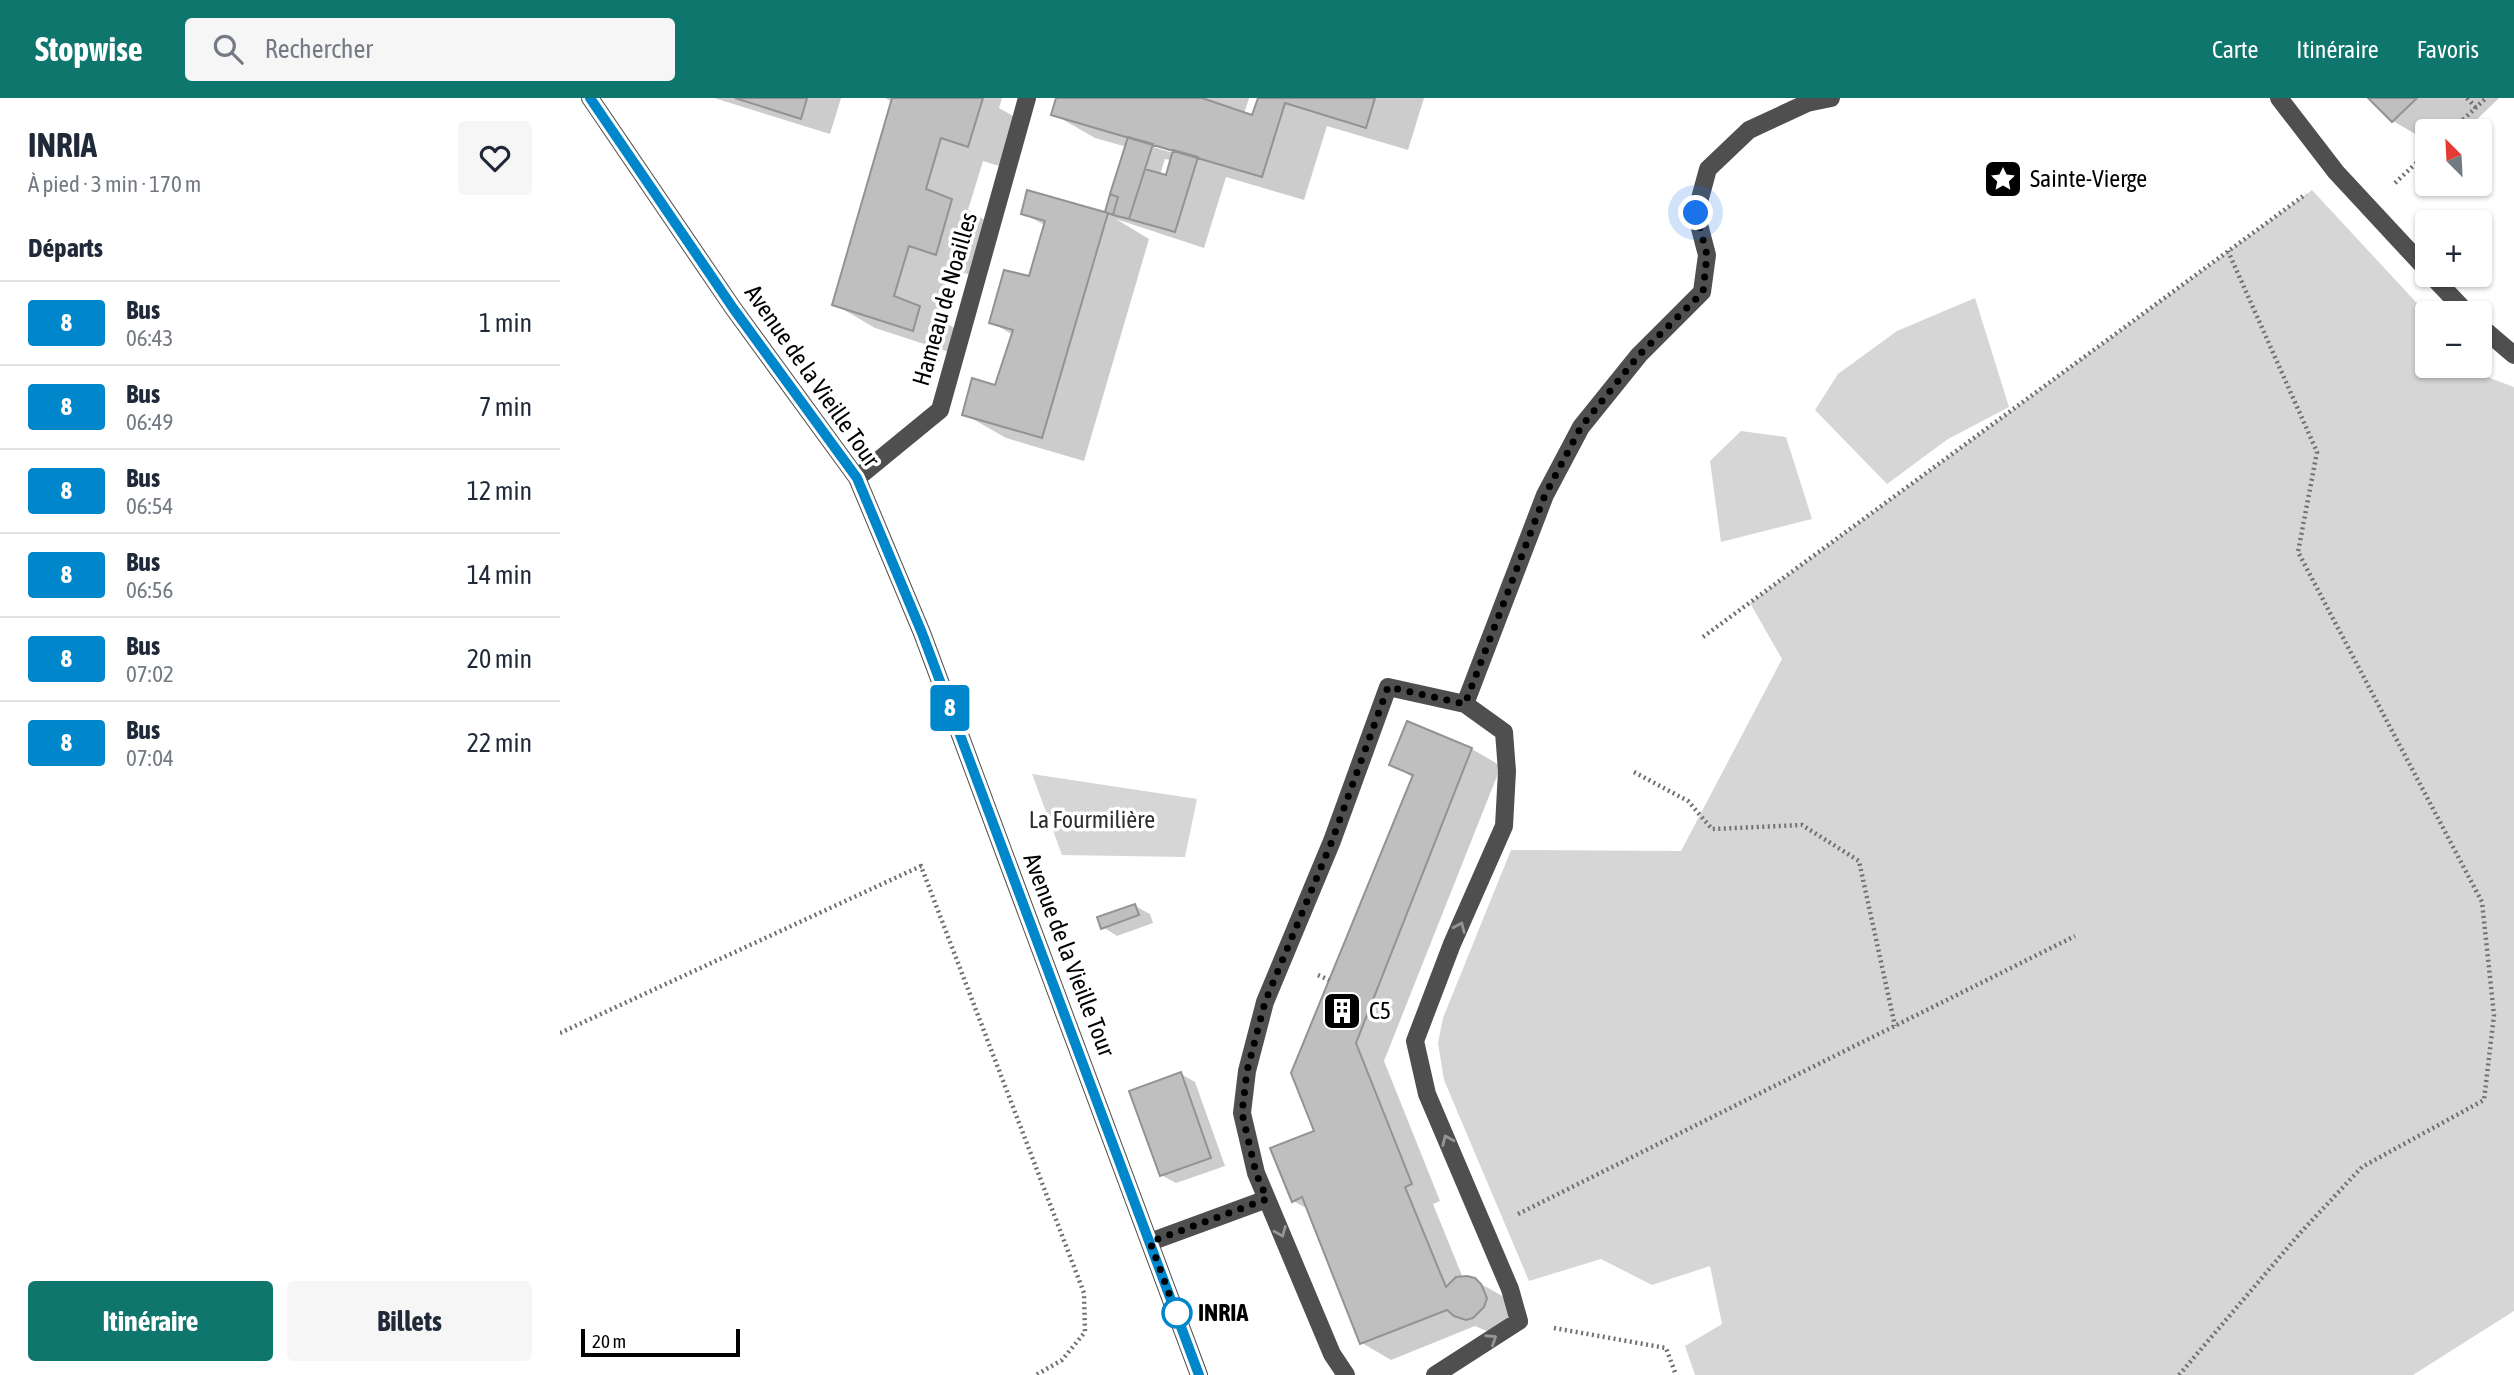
<!DOCTYPE html>
<html lang="fr">
<head>
<meta charset="utf-8">
<style>
	body { margin:0; font-family:"Asap Condensed",sans-serif; background:#f6f6f7; color:#1f2937; height:100vh; display:flex; flex-direction:column; font-size:26px; white-space:nowrap }
	* { box-sizing:border-box; margin:0 }
	p { font-size:23px; color:#747a83 }
	.icon { flex:none; width:38px; height:38px; fill:none; stroke:currentColor; stroke-width:2; stroke-linecap:round; stroke-linejoin:round }
	.map { position:relative; flex:1; overflow:hidden }
	.side { display:flex; flex-direction:column; background:#fff; width:560px }
	.side>* { flex:none }
	.badge { padding:0 14px; border-radius:5px; font-size:24px; line-height:46px }
	.needle { width:46px; rotate:336deg }
	.fabs { position:absolute; left:1855px; top:21px; display:grid; gap:14px }
	.fabs a { display:grid; place-items:center; width:77px; height:77px; border-radius:7px; background:#fff; box-shadow:0 2px 5px #0004; font-size:35px }
	.scale { position:absolute; left:21px; bottom:18px; width:159px; box-sizing:border-box; padding-left:7px; border:4px solid #000; border-top:0; font-size:19px; line-height:24px; white-space:nowrap; color:#000; -webkit-text-stroke:5px #fff; paint-order:stroke }
	.you { position:absolute; width:35px; height:35px; margin:-18px; border:5px solid #fff; border-radius:50%; background:#1a73e8; box-shadow:0 0 0 10px #1a73e833 }
	.map>.badge { position:absolute; translate:-50% -50%; box-shadow:0 0 0 4px #fff }
	h2 { padding:0 28px; font-size:26px; line-height:63px }
	.round { display:grid; place-items:center; flex:none; width:74px; height:74px; border-radius:7px; background:#f6f6f7 }
	.overview { display:flex; align-items:center; justify-content:space-between; height:119px; padding:0 28px }
	h1 { font-size:33px; font-weight:700; line-height:52px }
	.action { display:flex; gap:14px; margin-top:auto; padding:14px 28px }
	.action a { flex:1; height:80px; border-radius:7px; background:#0f766e; color:#fff; font-size:28px; font-weight:700; line-height:80px; text-align:center }
	.action a+a { background:#f6f6f7; color:#1f2937 }
	ul { padding:0; list-style:none }
	li { display:flex; align-items:center; gap:21px; height:84px; padding:0 28px; border-top:2px solid #e0e1e3 }
	li div { flex:1 }
	li b { display:block; font-size:26px }
	li em { font-style:normal }
	li .badge { min-width:77px; font-weight:700; text-align:center }
	header { display:flex; align-items:center; gap:42px; box-sizing:border-box; height:98px; padding:0 35px; background:#0f766e; color:#fff }
	header strong { font-size:33px }
	nav { display:flex; gap:38px; margin-inline-start:auto; font-size:24px }
	.search { width:490px; height:63px; background:#f6f6f7; display:flex; align-items:center; gap:18px; box-sizing:border-box; padding:0 24px; border-radius:7px; color:#747a83; font-size:26px }
	main { display:flex; flex:1; min-height:0 }
	.map>svg:first-child { display:block }
	.green { fill:#d6d6d6 }
	.shadow { fill:#0003; fill-rule:evenodd }
	.building { fill:#bfbfbf; stroke:#939393; stroke-width:2 }
	.lines { fill:none; stroke-linecap:round; stroke-linejoin:round }
	.path { stroke:#717171; stroke-width:4.5; stroke-dasharray:2 3.5; stroke-linecap:butt }
	.minor { stroke:#4f4f4f; stroke-width:18 }
	.oneway { stroke:#959595 }
	.line-casing { stroke:#fff; stroke-width:16 }
	.line { stroke:#0086cb; stroke-width:10 }
	.walk { stroke:#000; stroke-width:7; stroke-dasharray:0 12.6 }
	.stop-dot { fill:#fff; stroke:#0086cb; stroke-width:3.5 }
	.labels { text-anchor:middle; stroke-width:7; stroke-linejoin:round; paint-order:stroke }
	.poi-label { font-size:24px; fill:#000; stroke:#fff; text-anchor:start }
	.street-label { font-size:24px; fill:#000; stroke:#fff }
	.park-label { font-size:24px; fill:#2d2d2d; stroke:#fff }
	.stop-label { font-size:24px; font-weight:bold; fill:#000; stroke:#fff; text-anchor:start }
</style>
</head>
<body>
<header>
<strong>Stopwise</strong>
<div class="search"><svg class="icon" aria-label="search" viewBox="0 0 24 24"><circle cx="10" cy="10" r="6"/><path d="M15 15l6 6"/></svg>Rechercher</div>
<nav><a>Carte</a><a>Itinéraire</a><a>Favoris</a></nav>
</header>
<main>
<section class="side">
<div class="overview"><div><h1>INRIA</h1><p>À pied · 3 min · 170 m</p></div><a class="round"><svg class="icon" aria-label="heart" viewBox="0 0 24 24"><path d="M12 20l-8-8c-3-5 5-10 8-4 3-6 11-1 8 4z"/></svg></a></div>
<h2>Départs</h2>
<ul>
<li><span class="badge" style="background:#0086cb;color:#fff">8</span><div><b>Bus</b><p>06:43</p></div><em>1 min</em></li>
<li><span class="badge" style="background:#0086cb;color:#fff">8</span><div><b>Bus</b><p>06:49</p></div><em>7 min</em></li>
<li><span class="badge" style="background:#0086cb;color:#fff">8</span><div><b>Bus</b><p>06:54</p></div><em>12 min</em></li>
<li><span class="badge" style="background:#0086cb;color:#fff">8</span><div><b>Bus</b><p>06:56</p></div><em>14 min</em></li>
<li><span class="badge" style="background:#0086cb;color:#fff">8</span><div><b>Bus</b><p>07:02</p></div><em>20 min</em></li>
<li><span class="badge" style="background:#0086cb;color:#fff">8</span><div><b>Bus</b><p>07:04</p></div><em>22 min</em></li>
</ul>
<div class="action"><a>Itinéraire</a><a>Billets</a></div>
</section>
<div class="map">
<svg width="1954" height="1277" viewBox="0 0 1954 1277">
	<rect width="100%" height="100%" fill="#fff"/>
	<!-- green -->
	<path class="green" d="M1752,92L1867,216V268H1916L1927,279L1954,289V1213L1853,1277H1135L1125,1248L1162,1226L1150,1168L1092,1187L1041,1161L969,1183L884,982L878,945L883,920L951,752L1121,753L1222,561L1190,505Z
		M1415,200L1449,309L1388,341L1327,386L1255,312L1278,276L1337,233Z
		M1181,333L1226,339L1252,421L1161,444L1150,363Z
		M472,676L637,701L625,759L502,757Z"/>
	<!-- shadow -->
	<path class="shadow" d="M154,0H281L270,36Z
		M325,0H442L439,10L464,24L449,71L423,63L408,112L433,127L418,179L391,171L376,219L401,234L395,256L315,230L274,206L334,5Z
		M498,0H689L684,16L693,19L700,0H864L848,52L767,28L744,102L666,79L644,150L556,121L589,141L524,363L446,340L404,316L437,290L453,237L431,224L470,180L486,128L463,115L546,116L567,49L535,40L493,16ZM587,43L621,53L620,57L593,49ZM605,61L611,62L607,79L600,77Z
		M1811,0H1939L1905,33H1867V43L1833,23Z
		M848,625L912,651L941,668L824,963L880,1103L873,1106L903,1180L914,1182L944,1199L954,1212L936,1237L915,1228L831,1262L802,1245L748,1111L733,1103L757,1034L854,680L832,667Z
		M575,808L590,816L593,825L557,838L543,829Z
		M621,976L635,984L665,1068L616,1085L601,1077Z"/>
	<!-- building -->
	<path class="building" d="M175,0H247L241,21Z
		M332,0H423L408,49L381,40L366,91L392,101L376,157L349,148L334,198L360,208L353,233L272,207Z
		M496,0H642L692,17L698,0H815L806,30L725,5L702,79L491,17Z
		M1808,0H1857L1832,24Z
		M568,39L593,46L569,121L553,117L558,99L550,96Z
		M613,52L638,59L615,134L569,121L585,71L606,77Z
		M467,92L548,115L482,340L402,317L412,280L435,287L453,232L429,225L444,172L469,178L485,123L461,116Z
		M550,96L558,99L553,117L545,114Z
		M847,623L912,650L796,945L852,1086L845,1089L886,1189L896,1179L907,1178L915,1180L921,1186L927,1200L924,1209L913,1220L906,1222L894,1218L887,1212L800,1246L742,1099L732,1104L710,1050L754,1033L731,975L853,677L829,667Z
		M575,806L579,817L541,831L537,819Z
		M621,974L651,1060L600,1078L569,993Z"/>
	<g class="lines">
		<!-- path -->
		<path class="path" d="M1907,0L1916,10
			M1891,33L1926,0
			M1835,85L1867,55
			M1143,539L1746,96
			M1074,674L1128,703L1152,731L1242,727L1299,763L1335,928
			M758,877L769,882
			M0,935L361,768L524,1195L525,1234L502,1262L476,1277
			M958,1116L1515,838
			M994,1230L1106,1250L1116,1277
			M1619,1277L1741,1134L1802,1069L1924,1002L1934,917L1922,804L1738,454L1757,354L1668,153"/>
		<!-- minor -->
		<path class="minor" d="M30,0L173,210L297,380L362,535L639,1277
			M1719,0L1776,74L1867,172
			M1871,177L1907,215
			M1920,228L1954,257
			M297,380L380,312L467,0
			M905,606L985,397L1021,329L1079,257L1142,194L1147,157L1136,115L1148,71L1189,32L1247,5L1271,0
			M590,1144L707,1101
			M786,1277L772,1256L696,1075L682,1015L687,973L705,904L772,743L828,589L905,606L944,634L947,673L944,728L892,846L855,943L867,996L950,1191L959,1223L875,1277"/>
	</g>
	<!-- one-way arrows -->
	<defs><path id="oneway-chevron" d="M-2-3.5L2.5 0L-2 3.5" fill="none" stroke-width="1.6" stroke-linecap="round" stroke-linejoin="round" transform="scale(1.75)"/></defs>
	<g class="oneway">
		<use href="#oneway-chevron" transform="translate(900 829) rotate(-66)"/>
		<use href="#oneway-chevron" transform="translate(887 1042) rotate(-114)"/>
		<use href="#oneway-chevron" transform="translate(721 1134) rotate(67)"/>
		<use href="#oneway-chevron" transform="translate(932 1241) rotate(-33)"/>
	</g>
	<g class="lines">
		<defs>
			<path id="line" d="M30,0L173,210L297,380L362,535L639,1277"/>
		</defs>
		<!-- line casing -->
		<use href="#line" class="line-casing"/>
		<!-- line -->
		<use href="#line" class="line"/>
		<!-- walk -->
		<path class="walk" d="M617,1215V1217L590,1144L707,1101L696,1075L682,1015L687,973L705,904L772,743L828,589L905,606L985,397L1021,329L1079,257L1143,194L1147,157L1136,115"/>
	</g>
	<!-- icons -->
	<defs>
		<symbol id="sight-square" viewBox="-11 -11 22 22"><rect x="-9" y="-9" width="18" height="18" rx="4" fill="#000" stroke="#fff"/><path d="M0-6L1.8-2.2L6-1.7L2.9 1.2L3.7 5.4L0 3.3L-3.7 5.4L-2.9 1.2L-6-1.7L-1.8-2.2Z" fill="#fff"/></symbol>
		<symbol id="building-square" viewBox="-11 -11 22 22"><rect x="-9" y="-9" width="18" height="18" rx="4" fill="#000" stroke="#fff"/><path d="M-4-6H4V6H1V3H-1V6H-4ZM-2.5-4.3h1.7v1.8h-1.7ZM.8-4.3h1.7v1.8H.8ZM-2.5-1h1.7V.8h-1.7ZM.8-1h1.7V.8H.8Z" fill="#fff"/></symbol>
	</defs>
	<g fill-rule="evenodd">
		<use href="#sight-square" x="1421" y="59" width="44" height="44"/>
		<use href="#building-square" x="760" y="891" width="44" height="44"/>
	</g>
	<!-- markers -->
	<circle class="stop-dot" cx="617" cy="1215" r="14"/>
	<g class="labels">
		<!-- poi labels -->
		<g class="poi-label">
			<text x="1470" y="89">Sainte-Vierge</text>
			<text x="809" y="921">C5</text>
		</g>
		<!-- street labels -->
		<g class="street-label">
			<text transform="translate(385 201) rotate(-74)" y="8">Hameau de Noailles</text>
			<text transform="translate(252 278) rotate(55)" y="8">Avenue de la Vieille Tour</text>
			<text transform="translate(509 857) rotate(69)" y="8">Avenue de la Vieille Tour</text>
		</g>
		<!-- park labels -->
		<g class="park-label">
			<text x="532" y="730">La Fourmilière</text>
		</g>
		<!-- stop labels -->
		<g class="stop-label">
			<text x="638" y="1223">INRIA</text>
		</g>
	</g>
</svg>
<div class="fabs">
<a><svg class="needle" viewBox="-14 -14 28 28"><path d="M0-13l5 13h-10z" fill="#e53935"/><path d="M0 13l5-13h-10z" fill="#747a83"/></svg></a>
<a>+</a>
<a>−</a>
</div>
<div class="scale">20 m</div>
<div class="you" style="left:1136px;top:115px"></div>
<b class="badge" style="left:390px;top:610px;background:#0086cb;color:#fff">8</b>
</div>
</main>
</body>
</html>
